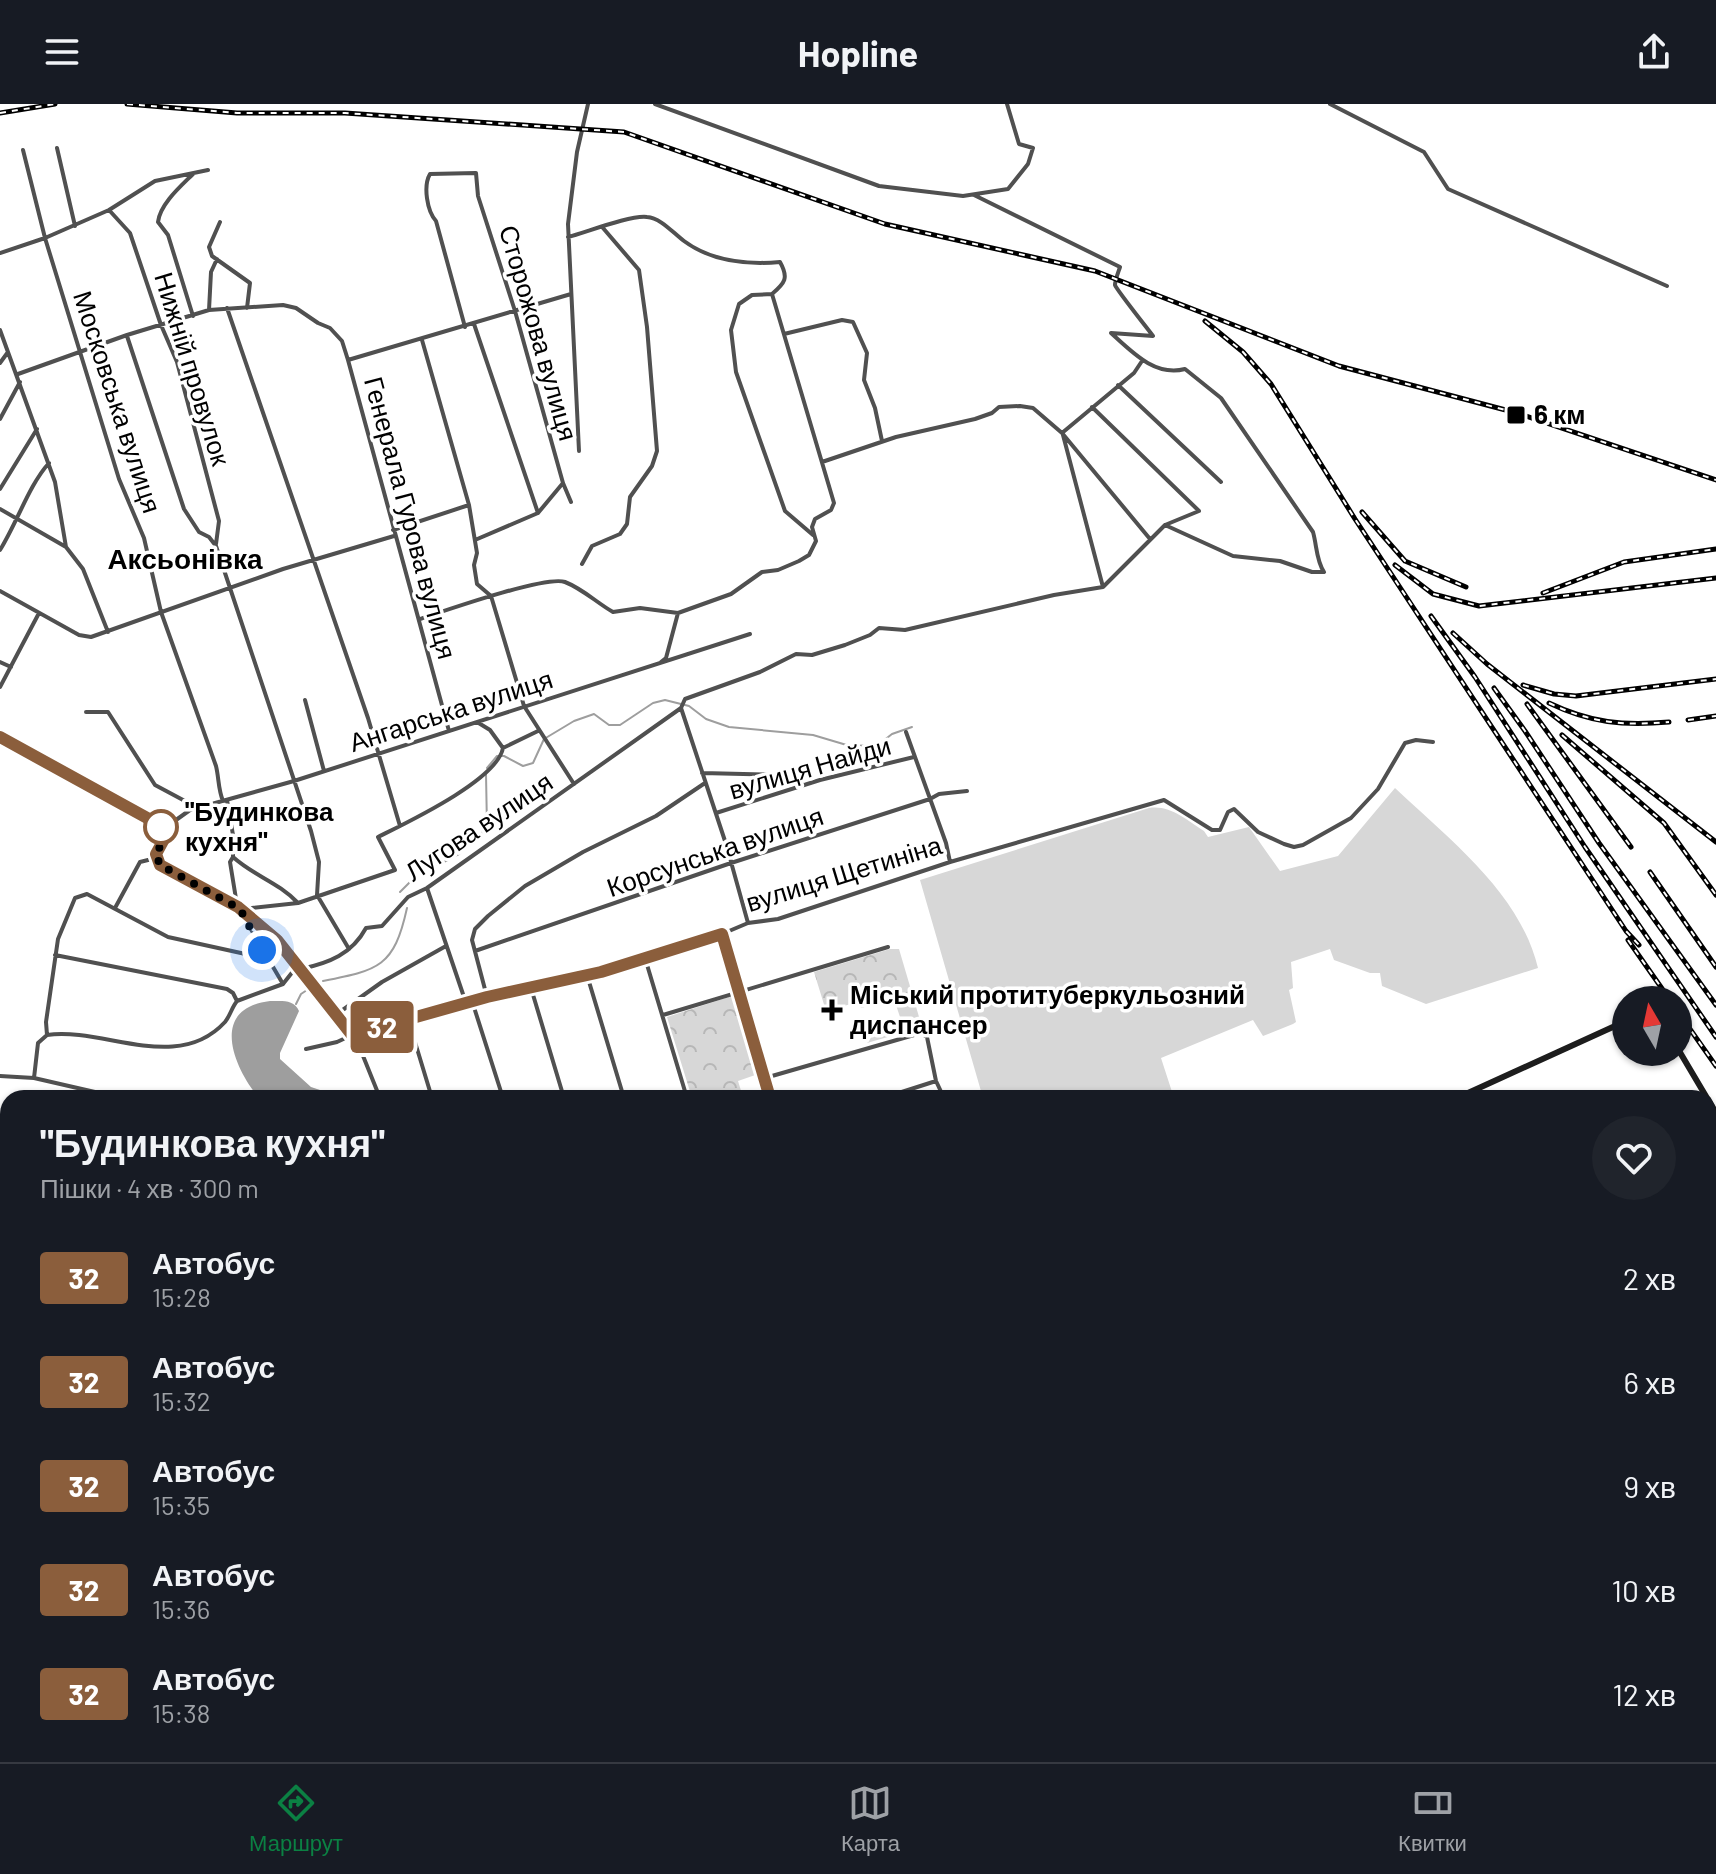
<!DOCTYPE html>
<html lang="uk">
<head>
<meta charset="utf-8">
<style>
	body { margin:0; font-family:Barlow,sans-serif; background:#20242c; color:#f1f3f6; height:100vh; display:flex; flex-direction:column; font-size:30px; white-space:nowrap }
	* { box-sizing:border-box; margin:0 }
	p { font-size:26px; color:#9ea1a6 }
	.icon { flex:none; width:44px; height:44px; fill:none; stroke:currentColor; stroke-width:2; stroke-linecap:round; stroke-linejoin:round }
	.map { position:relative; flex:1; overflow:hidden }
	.panel { position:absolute; left:0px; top:986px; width:1716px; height:672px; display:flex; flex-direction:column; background:#171b24; border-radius:24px 24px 0 0; box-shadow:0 2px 6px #0004 }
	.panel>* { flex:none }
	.badge { padding:0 16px; border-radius:6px; font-size:28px; line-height:52px }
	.needle { width:52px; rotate:351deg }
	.buttons { position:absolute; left:1612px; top:882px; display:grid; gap:16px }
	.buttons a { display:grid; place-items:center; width:80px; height:80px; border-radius:50%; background:#171b24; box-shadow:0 2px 6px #0004; font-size:40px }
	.you { position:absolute; width:40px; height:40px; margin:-20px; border:6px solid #fff; border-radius:50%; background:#1a73e8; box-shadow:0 0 0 12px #1a73e833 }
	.map>.badge { position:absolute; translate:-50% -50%; box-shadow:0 0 0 4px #fff }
	.round { display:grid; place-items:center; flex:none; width:84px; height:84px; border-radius:42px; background:#20242c }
	.overview { display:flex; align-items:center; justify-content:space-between; height:136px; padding:0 40px }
	h1 { font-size:38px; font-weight:700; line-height:60px }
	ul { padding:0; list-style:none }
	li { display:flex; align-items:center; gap:24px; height:104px; padding:0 40px }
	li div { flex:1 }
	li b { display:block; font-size:30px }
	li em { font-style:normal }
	li .badge { min-width:88px; font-weight:700; text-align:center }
	header { display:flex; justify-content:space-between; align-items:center; height:104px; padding:0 40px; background:#171b24; font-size:36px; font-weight:700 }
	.tab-bar { display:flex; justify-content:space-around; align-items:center; height:112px; border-top:2px solid #363941; background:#171b24; font-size:22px; color:#9ea1a6 }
	.tab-bar a { display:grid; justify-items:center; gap:4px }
	.tab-bar .active { color:#0b8043 }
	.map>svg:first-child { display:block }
	.forest { fill:url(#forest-crowns) }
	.garden { fill:#d7d7d7 }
	.water { fill:#9e9e9e }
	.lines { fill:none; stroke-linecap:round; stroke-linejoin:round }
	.stream { stroke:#9e9e9e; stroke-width:2 }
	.street { stroke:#505050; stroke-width:4 }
	.secondary { stroke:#1d1d1d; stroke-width:6 }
	.tram { stroke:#000; stroke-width:2 }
	.rail-casing { stroke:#000; stroke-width:5 }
	.rail { stroke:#fff; stroke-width:2; stroke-dasharray:6; stroke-linecap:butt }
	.line-casing { stroke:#fff; stroke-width:18 }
	.line { stroke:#8b5e3c; stroke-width:12 }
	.walk { stroke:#000; stroke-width:8; stroke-dasharray:0 14.4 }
	.poi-dot { fill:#000; stroke:#fff; stroke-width:3 }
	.stop-dot { fill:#fff; stroke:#8b5e3c; stroke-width:4 }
	.labels { text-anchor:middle; stroke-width:7; stroke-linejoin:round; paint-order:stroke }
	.street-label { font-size:26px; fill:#000; stroke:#fff }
	.poi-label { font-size:26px; font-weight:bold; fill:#000; stroke:#fff; text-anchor:start }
	.stop-label { font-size:26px; font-weight:bold; fill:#000; stroke:#fff; text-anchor:start }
	.neighbourhood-label { font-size:28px; font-weight:bold; fill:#000; stroke:#fff }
</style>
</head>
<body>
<header><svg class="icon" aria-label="menu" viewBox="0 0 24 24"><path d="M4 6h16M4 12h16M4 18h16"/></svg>Hopline<svg class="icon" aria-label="share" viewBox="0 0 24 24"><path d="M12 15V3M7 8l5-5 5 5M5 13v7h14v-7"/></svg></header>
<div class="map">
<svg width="1716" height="1658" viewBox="0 0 1716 1658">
	<defs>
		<pattern id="forest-crowns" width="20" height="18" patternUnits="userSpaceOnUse" patternTransform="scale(2)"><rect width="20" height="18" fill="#d7d7d7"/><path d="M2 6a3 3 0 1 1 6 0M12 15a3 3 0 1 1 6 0" fill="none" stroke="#b7b7b7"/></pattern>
	</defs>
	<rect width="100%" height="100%" fill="#fff"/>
	<!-- forest -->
	<path class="forest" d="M890,845H899L922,923L867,939L873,931L902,919L894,895L861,904L858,898L826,907L814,868Z
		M738,890L761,969L738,977L743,993L692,994L667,913Z"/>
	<!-- garden -->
	<path class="garden" d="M1395,684C1450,736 1520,789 1538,864L1426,900L1382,882L1380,869H1370L1334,856L1330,845L1291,858L1293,884L1289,886L1296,918L1293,920L1263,932L1253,916L1161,954L1174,994H983L920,776L1149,704C1171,701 1186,716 1204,727L1208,733L1249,723L1280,767L1338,752Z
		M1716,1193V1514L1708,1513V1194Z"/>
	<!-- water -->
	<path class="water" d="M270,897C282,897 294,895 299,907L280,949V955L311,983L320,986L329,994H259C233,963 209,904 270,897Z"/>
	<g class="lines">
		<!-- stream -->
		<path class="stream" d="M487,664L497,652H504L523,662L533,659L544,635L574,617L594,610L609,621H620L653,599L665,596L689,602L706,615L729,623L813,631L850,642L878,641L892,630L912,623
			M400,788L413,775L417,767L440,760L459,750L487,724L486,670
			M323,877C379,866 394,863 407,804
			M296,900L301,890L307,886
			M1273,1650L1303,1658
			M337,1658L344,1650
			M1354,1658H1355"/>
		<!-- street -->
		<path class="street" d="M655,0L879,82L963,92L1008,85L1028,60L1033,44L1019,40L1007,0
			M1330,0L1424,48L1448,85L1667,182
			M57,44L75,122
			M23,46L45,134L119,375L144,434L161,508L216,662C219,674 218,685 223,697
			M974,91L1120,163C1118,169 1115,176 1115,181C1116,185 1147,224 1153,232L1111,229C1132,248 1155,273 1185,265L1221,294L1313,428C1317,442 1316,456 1324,468H1312L1280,457L1233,452L1165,421
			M109,106L130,129L161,221L177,258L219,417L216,440
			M220,118L209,143L212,152L250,179L247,204
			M568,133C587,128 630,111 647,113C661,114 673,129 684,137C711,157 746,161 780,158C789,174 785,179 772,190
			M0,149L45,134L109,106L155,77L208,66
			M772,190L752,191L739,200L731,226L736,268L785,407L813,431
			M227,204L368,614L400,722
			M209,206L211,168L217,155
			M193,212L168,131L158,118C160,100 181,82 193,70
			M474,220L538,409
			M465,223L436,117C427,107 423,82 430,70L476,69L478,92L515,207L563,379L571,398
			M0,226L55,378L66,443
			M784,230L842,216L853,218L867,249L864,276L875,304L882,337
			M127,232L184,405L199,428L209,433L216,442L311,727L319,758L317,791
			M422,236L469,401L477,449L474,461L477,480L491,492L524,602L574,680
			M348,256L571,190
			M0,259L8,248
			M18,270L127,231L209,206L283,201L296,204L318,219L330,224L342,237L348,256L449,627
			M1118,281L1221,378
			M0,315L20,278
			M1062,329L1134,269L1142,257
			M1063,331L1103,483
			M579,347L568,120L577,48L588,0
			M822,358L896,333L975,315L992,309L999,303L1020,302L1033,304L1062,329L1150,435
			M0,385L37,325
			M0,405L66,443L83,465L108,528
			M393,426L469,401
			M475,436L538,409L563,379
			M0,446C17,419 29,381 49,359
			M582,460L592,442L620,430L627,420L630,393L652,362L657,347L647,223L639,166L603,124
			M0,487L79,531L91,533L283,465L394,432
			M420,515C444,507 546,471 565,478C583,485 597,499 613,508L640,504L678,509
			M0,558L11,563
			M661,558L666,554L678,509L731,490L762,468L778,466L799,457L809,451L816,437L812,423L815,415L831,406L834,399L772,190
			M0,583L39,509
			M305,596L324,667
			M86,608H108L155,681L198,704
			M906,628L946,739L950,758
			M503,644L538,627
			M702,669L791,671L797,673L803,681
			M227,696L233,731V753C254,772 278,778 298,799
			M716,709L820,676L914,653
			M169,726L176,716L190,706L294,677L750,530
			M233,753L230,758L237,801
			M427,784L466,899
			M317,791L349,845
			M115,804L140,758L156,754
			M243,805L298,799L395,766L378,733C408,718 497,676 503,644L490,626L477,618
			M242,810L283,880
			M748,819L726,740L681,604L685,595L760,568L796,550L812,551L845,541L870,531L879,524L905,526L1054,491L1103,483L1165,421L1199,407L1092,303
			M722,830L748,819L778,815L950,758L1164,696L1212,726H1220L1228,708L1234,705L1258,728L1284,740L1294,743L1303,741L1351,714L1378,685L1405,639L1416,636L1433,638
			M475,847L731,759L930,695L939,690L967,687
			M55,851L227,885L233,889L237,897
			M645,854L687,994
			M301,865C329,859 352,850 366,824L382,822L408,793L427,784L681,604
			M587,871L624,994
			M531,884L564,994
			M487,893L472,836L475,825L488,812L525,782L583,748L656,712L705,679
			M237,897L283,880L298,861
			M472,897L503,994
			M337,910L382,878L446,842
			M663,911L888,843
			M408,915L432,994
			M47,931L46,918L58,835L75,794L87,790L168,833L250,851H257L273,832
			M47,931C105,923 177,970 225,918C230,912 232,903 237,897
			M355,932L380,994
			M306,945L337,938L352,931
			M0,972L34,974L121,994
			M34,974L38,939L47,931
			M765,974L921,929L927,933L936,977L944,994
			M883,994L936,977
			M0,1073L8,1086
			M1708,1078L1716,1077
			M0,1147H8
			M0,1276L8,1261
			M0,1291L8,1294
			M0,1567L8,1571
			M0,1625L8,1605
			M203,1650L223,1658
			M523,1650L527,1658
			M1070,1650V1658
			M1129,1650V1658
			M30,1658L33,1650
			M687,1658L689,1650
			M903,1658L904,1650
			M988,1658L1050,1650
			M1194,1658V1650
			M1510,1658V1650"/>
		<!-- secondary -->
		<path class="secondary" d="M0,633L169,726L156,750L160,761L238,803L277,836L352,931L487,893L601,868L722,830L770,994
			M1678,945L1707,994
			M1457,994L1626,917
			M1708,995L1716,1009
			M0,1333L8,1337
			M648,1650L682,1658"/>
		<!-- tram -->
		<path class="tram" d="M0,1289L8,1292
			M0,1326L8,1330
			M677,1650L711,1658"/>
		<defs>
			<path id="rail" d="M127,0L237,9H345L624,28L885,120L1095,167L1339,262L1517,309L1716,376
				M0,9L55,0
				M1205,217L1243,248L1271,280L1355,415L1626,827L1639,841
				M1362,408L1405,457L1466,483
				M1395,461L1433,490L1479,502L1716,474
				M1543,489L1624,458L1716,445
				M1431,512L1475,573L1585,743L1716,933
				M1453,529L1487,560L1716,738
				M1523,581L1554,590L1576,592L1716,575
				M1494,584L1525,627L1599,739L1716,901
				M1549,599C1591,619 1623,622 1669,618
				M1527,600L1631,743
				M1688,616L1716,612
				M1562,631L1664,719L1716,791
				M1650,768L1716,863
				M1628,836L1670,896
				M1678,908L1716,962"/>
		</defs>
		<!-- rail casing -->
		<use href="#rail" class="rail-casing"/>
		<!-- rail -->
		<use href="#rail" class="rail"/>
	</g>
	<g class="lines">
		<defs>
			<path id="line" d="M0,633L169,726L156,750L160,761L238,803L277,836L352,931L487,893L601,868L722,830L770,994"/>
		</defs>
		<!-- line casing -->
		<use href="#line" class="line-casing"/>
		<!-- line -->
		<use href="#line" class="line"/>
		<!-- walk -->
		<path class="walk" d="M161,723L169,726L156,750L160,761L240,805L262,846"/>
	</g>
	<!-- markers -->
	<g class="poi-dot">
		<rect x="1506" y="301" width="20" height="20" rx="4"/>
		<path d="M828 894h8v8h8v8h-8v8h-8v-8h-8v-8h8z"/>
	</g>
	<circle class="stop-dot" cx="161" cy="723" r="16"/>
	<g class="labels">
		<!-- street labels -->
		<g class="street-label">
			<text transform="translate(538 229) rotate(74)" y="9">Сторожова вулиця</text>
			<text transform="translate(192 265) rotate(73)" y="9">Нижній провулок</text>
			<text transform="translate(117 298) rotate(72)" y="9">Московська вулиця</text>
			<text transform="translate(410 414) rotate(75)" y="9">Генерала Гурова вулиця</text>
			<text transform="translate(451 607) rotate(-18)" y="9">Ангарська вулиця</text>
			<text transform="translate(810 664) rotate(-16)" y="9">вулиця Найди</text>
			<text transform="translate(479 723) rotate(-34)" y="9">Лугова вулиця</text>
			<text transform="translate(715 748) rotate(-19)" y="9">Корсунська вулиця</text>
			<text transform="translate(844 770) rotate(-17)" y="9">вулиця Щетиніна</text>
		</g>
		<!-- poi labels -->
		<g class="poi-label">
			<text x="1534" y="320">6 км</text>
			<text x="850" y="900">Міський протитуберкульозний<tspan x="850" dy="30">диспансер</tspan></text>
		</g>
		<!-- stop labels -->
		<g class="stop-label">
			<text x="185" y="717">"Будинкова<tspan x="185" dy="30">кухня"</tspan></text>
		</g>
		<!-- neighbourhood labels -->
		<g class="neighbourhood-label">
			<text x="185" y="465">Аксьонівка</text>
		</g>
	</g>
</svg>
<div class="buttons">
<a><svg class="needle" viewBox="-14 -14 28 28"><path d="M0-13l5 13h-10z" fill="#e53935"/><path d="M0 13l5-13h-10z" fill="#9ea1a6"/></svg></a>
</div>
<div class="you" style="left:262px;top:846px"></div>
<b class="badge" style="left:382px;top:923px;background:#8b5e3c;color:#fff">32</b>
<section class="panel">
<div class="overview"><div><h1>&quot;Будинкова кухня&quot;</h1><p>Пішки · 4 хв · 300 m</p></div><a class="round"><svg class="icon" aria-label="heart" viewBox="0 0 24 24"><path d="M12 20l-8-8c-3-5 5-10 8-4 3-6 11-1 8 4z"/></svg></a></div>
<ul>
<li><span class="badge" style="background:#8b5e3c;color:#fff">32</span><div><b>Автобус</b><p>15:28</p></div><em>2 хв</em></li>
<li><span class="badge" style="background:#8b5e3c;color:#fff">32</span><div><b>Автобус</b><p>15:32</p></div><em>6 хв</em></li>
<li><span class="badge" style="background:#8b5e3c;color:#fff">32</span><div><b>Автобус</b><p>15:35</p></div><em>9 хв</em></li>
<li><span class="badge" style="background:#8b5e3c;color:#fff">32</span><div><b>Автобус</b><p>15:36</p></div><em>10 хв</em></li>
<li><span class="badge" style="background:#8b5e3c;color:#fff">32</span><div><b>Автобус</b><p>15:38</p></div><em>12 хв</em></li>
</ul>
</section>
</div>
<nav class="tab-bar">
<a class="active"><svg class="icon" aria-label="directions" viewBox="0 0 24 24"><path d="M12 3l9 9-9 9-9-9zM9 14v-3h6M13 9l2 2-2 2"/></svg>Маршрут</a>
<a><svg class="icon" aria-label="map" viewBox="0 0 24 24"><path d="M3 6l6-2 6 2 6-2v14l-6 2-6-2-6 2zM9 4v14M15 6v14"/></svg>Карта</a>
<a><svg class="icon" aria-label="tickets" viewBox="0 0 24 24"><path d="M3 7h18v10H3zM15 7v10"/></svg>Квитки</a>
</nav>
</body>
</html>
